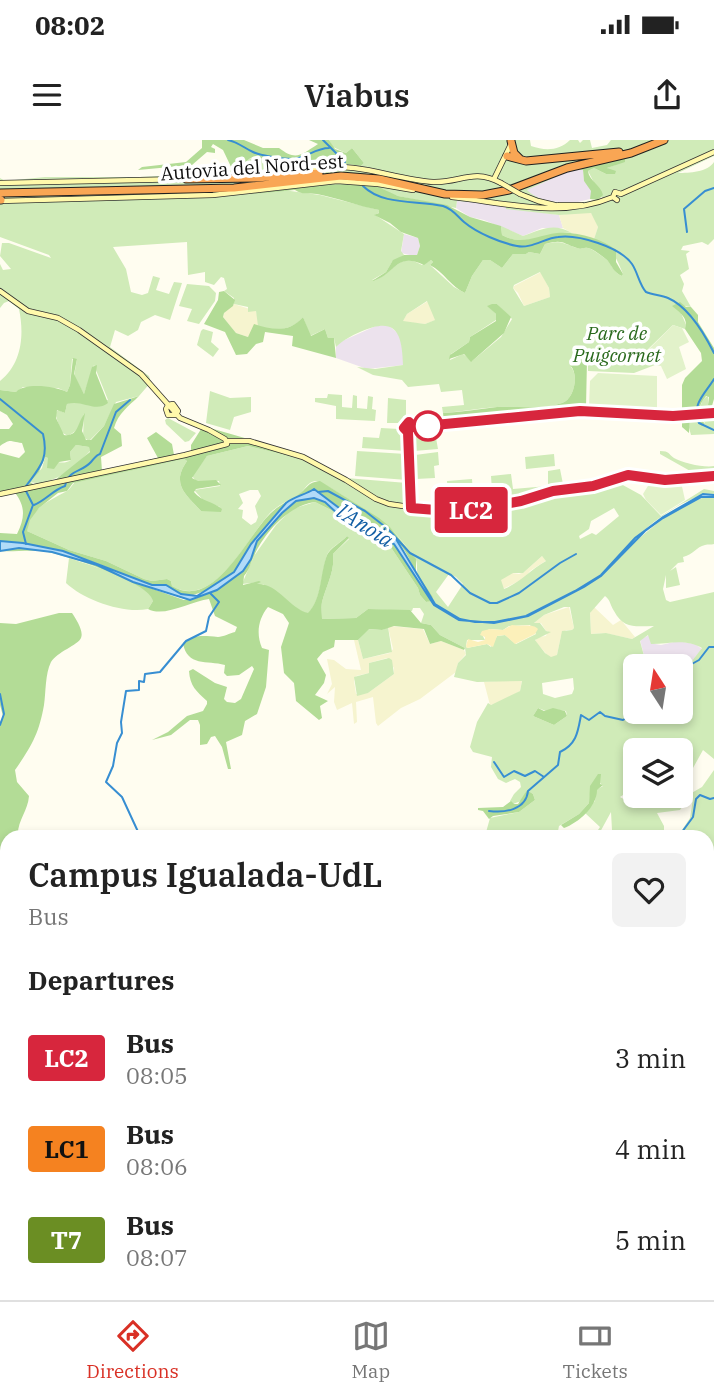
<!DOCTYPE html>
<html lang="en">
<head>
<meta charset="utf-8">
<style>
	body { margin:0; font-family:"IBM Plex Serif",serif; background:#f2f2f2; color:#222; height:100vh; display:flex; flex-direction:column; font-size:26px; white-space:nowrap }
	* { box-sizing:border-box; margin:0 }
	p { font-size:23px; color:#767676 }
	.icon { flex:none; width:38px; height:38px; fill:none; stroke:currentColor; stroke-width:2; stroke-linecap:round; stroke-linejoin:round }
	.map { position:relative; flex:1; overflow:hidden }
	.side { position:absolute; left:0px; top:690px; width:714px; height:471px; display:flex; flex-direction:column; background:#fff; border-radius:21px 21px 0 0; box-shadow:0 4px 10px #0003 }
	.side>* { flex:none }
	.badge { padding:0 14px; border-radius:5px; font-size:24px; line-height:46px }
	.needle { width:46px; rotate:348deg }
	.fabs { position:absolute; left:623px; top:514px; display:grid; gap:14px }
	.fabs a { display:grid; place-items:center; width:70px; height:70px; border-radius:10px; background:#fff; box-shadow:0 4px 10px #0003; font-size:35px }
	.map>.badge { position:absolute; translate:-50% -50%; box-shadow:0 0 0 4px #fff }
	h2 { padding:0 28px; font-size:26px; line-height:63px }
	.round { display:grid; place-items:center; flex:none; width:74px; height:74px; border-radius:10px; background:#f2f2f2 }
	.summary { display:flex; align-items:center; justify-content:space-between; height:119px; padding:0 28px }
	h1 { font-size:33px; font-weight:600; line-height:52px }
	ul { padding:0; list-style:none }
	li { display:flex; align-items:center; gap:21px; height:91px; padding:0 28px }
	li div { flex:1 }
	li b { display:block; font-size:26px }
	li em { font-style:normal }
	li .badge { min-width:77px; font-weight:700; text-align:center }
	.status { display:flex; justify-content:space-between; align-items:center; height:49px; padding:0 35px; background:#fff; direction:ltr }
	.status svg { height:19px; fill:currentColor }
	header { display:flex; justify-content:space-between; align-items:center; height:91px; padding:0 28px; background:#fff; font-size:32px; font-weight:600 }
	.dock { display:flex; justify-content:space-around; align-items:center; height:98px; border-top:2px solid #e0e0e0; background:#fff; font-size:19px; color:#767676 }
	.dock a { display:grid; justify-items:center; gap:4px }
	.dock .on { color:#d93025 }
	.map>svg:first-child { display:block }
	.industrial { fill:#ece2ed }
	.farmland { fill:#f6f4cf; fill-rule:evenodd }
	.green { fill:#d0ebb8; fill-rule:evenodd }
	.forest { fill:#b3dc96; fill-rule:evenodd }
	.sand { fill:#fcf0ba }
	.pitch { fill:#e2f2ca }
	.water { fill:#b2dbf8; stroke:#378ed2; stroke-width:2 }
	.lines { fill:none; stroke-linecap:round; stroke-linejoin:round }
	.stream { stroke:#378ed2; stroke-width:2 }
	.secondary-casing { stroke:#303030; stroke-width:6 }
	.highway-casing { stroke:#1f1f1f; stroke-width:9 }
	.secondary { stroke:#fff9ab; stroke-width:4.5 }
	.highway { stroke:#f9a654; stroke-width:7 }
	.secondary-bridge-casing { stroke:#303030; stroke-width:6; stroke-linecap:butt }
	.secondary-bridge { stroke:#fff9ab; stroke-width:4.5 }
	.line-casing { stroke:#fff; stroke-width:16 }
	.line { stroke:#d7263d; stroke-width:10 }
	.stop-dot { fill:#fff; stroke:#d7263d; stroke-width:3.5 }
	.labels { text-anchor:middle; stroke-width:7; stroke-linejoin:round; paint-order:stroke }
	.street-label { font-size:19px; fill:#0e0e0e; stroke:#fff }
	.park-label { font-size:19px; font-style:italic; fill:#29691c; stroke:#fff }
	.water-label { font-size:21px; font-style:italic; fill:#135fa5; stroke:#fff }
</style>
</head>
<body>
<div class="status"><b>08:02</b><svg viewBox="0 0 49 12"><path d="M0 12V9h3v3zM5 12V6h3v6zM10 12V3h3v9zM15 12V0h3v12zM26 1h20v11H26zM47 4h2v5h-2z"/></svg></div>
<header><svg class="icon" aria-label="menu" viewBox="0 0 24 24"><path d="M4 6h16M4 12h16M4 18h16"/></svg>Viabus<svg class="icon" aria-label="share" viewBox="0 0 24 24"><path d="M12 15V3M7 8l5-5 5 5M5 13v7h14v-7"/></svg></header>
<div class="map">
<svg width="714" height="1160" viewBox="0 0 714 1160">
	<rect width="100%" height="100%" fill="#fffdf0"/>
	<!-- industrial -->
	<path class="industrial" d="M578,29L583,30L584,41L590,47L592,55L590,59L574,63L547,61L534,56L526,50L564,33Z
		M457,60L489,62L506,65V68L559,75L563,88H542L523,96L484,80L470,77L456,68Z
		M404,94L418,98L420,106L417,115L414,116L401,113Z
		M378,185H388L399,194L403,207L404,225L367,229L336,218V207L340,202Z
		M649,495L655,504L661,505L678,501L695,504L702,509L692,521L681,527H647L640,500Z"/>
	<!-- farmland -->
	<path class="farmland" d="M580,72L591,73L595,79L598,87L594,99L572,93L563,88L559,75Z
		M541,132L549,148L550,157L524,166L518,153L513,148L514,146Z
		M428,161L436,180L425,184L402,182L407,174Z
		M234,164L256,171L259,184L248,197L236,193L223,177L224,173Z
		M542,416L547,420L530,431L525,438L503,449L500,440L504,437L512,433L519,434L524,432Z
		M569,467L574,488L572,490H566L561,496L557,515L555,517H549L535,501L538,497L546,496L548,491H546L541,483H534L544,475Z
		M594,467L613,485L621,480L635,497L632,499L605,493L591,494L590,473Z
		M390,486L423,489L430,504L441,501L464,510L466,514L458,523L456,532L420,559L401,568L378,586L376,583L373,557L356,562L357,582L354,584L352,563L337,570L334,562L335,547L327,554L332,544L327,519L334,520L346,529L361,530L354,500H358L363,519L390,513L393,509L388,487ZM387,518L394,528V534L368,553L356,554L354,541L356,536L369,533V523Z
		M510,540H522L520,551L500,563L490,565L484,542Z"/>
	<!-- green -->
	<path class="green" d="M329,0H530L531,6C545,11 559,11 570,0H578L580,3L583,0H590L592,8L607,5L611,0H714V16L678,33C689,33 708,32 714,22V99L708,105L702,102L683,106L681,110L690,111L686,114L689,129L680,135L684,144L682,151L691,167L683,166L681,173L687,187L685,189L673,185L644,213L655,225L634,233L588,231V225L585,223L571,227C579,236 574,259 562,263C541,270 518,266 497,267C479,268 461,272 443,273L442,267L464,265L462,250L441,252L439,244L408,247L402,240L373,235L357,227L375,229L403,225C402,192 396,176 360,192C351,196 343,200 336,207L334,198H328L325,189L310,196L303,177C292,191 273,192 258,186L256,171L248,172V167L234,164V158L224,151L227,149L224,138L221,137L214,145L205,142V132L188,135L187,102L113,107L126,129L131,152L142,155L148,153L153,136L160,138L156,150L169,154L174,142L182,143L170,180L155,175L141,182L138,190L128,196L115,190L110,207L149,236L151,242L139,256L116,262L104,286L89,301L83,297L84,274L77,290L68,296L61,292L55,273L58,270L65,273L67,264L72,262L108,260L94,225L84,254L74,236L77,219H72L70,245L67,252L58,248L23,247L16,252L0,250V241C23,223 24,193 19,169L9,161L4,163L0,168V124L3,130L11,129L0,116L2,103H9L51,118L49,115L0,97V38L5,41L45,37H139L221,33L231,30H240C243,28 244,24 247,21C255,12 274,21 282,26L321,17L341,23L361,26L364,23L352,8L346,13L333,7ZM607,22L615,25L607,28L615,34H606L594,28L588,31L602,58C583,65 542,66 527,50L564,33ZM361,44L398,56L456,68L457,61L506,65V69L559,75L591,73L598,87L594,99C611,105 617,119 623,134L622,136C613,132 613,126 607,120C603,117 593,109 588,108C581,107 584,110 577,108C563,103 561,100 545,104L540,114L529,112L526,114H513L502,128L490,120H483L472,136L465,153L454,147L430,125L433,122L431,120L422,125C397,110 394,136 372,140L386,132L392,122L404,115L401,111L404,94L375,75L380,72L379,70L320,55L283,50ZM540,132L549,148L550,157L524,166L513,148L514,145ZM427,161L435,180L425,184L403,181L407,174ZM497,164L512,179L501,197L472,221L463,214L450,220L451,214L469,202L470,197L496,180V174L488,166Z
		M501,86L523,96C541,90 553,82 572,93C545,91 528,109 502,95Z
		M187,144L209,146L216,153L215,161L199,184L187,181L192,169L179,166Z
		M203,189L213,192L211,202L219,209L213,217L197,205L201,191Z
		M210,251L230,258L251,257V272L234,277L230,290L206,283Z
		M328,254L342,255V267L352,268L353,255L357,256V268L367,269L368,256L373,257L372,269L376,270L375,281L336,279V266L315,262V258H327Z
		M708,256V265L714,275V294L691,295L688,284L689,269L693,268L695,277L704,286L705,283L700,277C700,269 700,259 708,256Z
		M388,258L406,260V277L400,283H387Z
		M168,278L196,293L189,301L185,302L166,284L165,280Z
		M381,288L399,289L406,296V311L362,308L363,297L379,298Z
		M430,288L431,298H436L438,309L414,311V296L419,289Z
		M76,305L89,307L90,311C76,326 51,348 30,342L42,328L45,317C54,320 61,326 71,320L70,312Z
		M248,306L298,318L301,314L346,338L407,343V363L434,367L438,356L448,354L447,341L472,339L473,354L492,351L491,336L511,334L513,349L548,346V331L560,329L563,344L578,342L579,346L610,338L641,355L661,376L704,349L714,351V355C690,352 643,387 629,406C652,390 683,355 714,357V404C711,405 708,404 705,405C696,407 694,414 683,417L684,422L678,423L670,431L676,427L680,445L666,448V435L663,449L666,460L670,462L714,452V619L703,610L693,628L681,632V611H635V647L620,657L631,663L638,656H681V652L688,655L702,647L714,630V1160C702,1160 686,1155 676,1158L679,1160H528L530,1153H707V696H678L690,678L693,659L660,663L664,666L682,667L680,670L657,673L664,686V696C647,696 627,700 612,690L611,672L599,694L594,696L600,687L585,673L595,661L596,650L603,646L599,642L600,635C589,644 591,650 589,663L579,674L559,686L557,696H485L490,678L519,672L535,660L533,654L527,650L521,661L513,664L510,661L514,654L521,647L520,642L515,639L506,643L498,639L491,627L492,617L473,612L470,607L477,582L488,563L491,565L520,551L522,541L477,542L454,537L458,523L466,515L465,508L440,495L431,485L421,483L424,474L420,468H413L412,471L368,469L356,478L322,479C322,474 321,467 322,462C326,446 335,432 333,414L349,399L347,396C342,402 329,408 327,415C321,433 322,459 308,474C292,469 279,452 263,444L245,449L260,442L242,444L254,416L276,385L292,369L315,362L331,370L392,409L418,448L420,455L426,462L432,460L433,457C428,450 421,443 418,435C416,430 418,425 416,420C413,414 394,391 389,387C382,380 323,342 317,341C306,341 305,352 297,356C288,361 278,365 270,373C248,396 214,471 172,446L171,441L167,439L152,441L144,439L106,421L69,410L27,391C28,369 51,360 67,351C70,349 72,345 75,342L184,319L187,321C171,344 185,354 201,371H215L220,367L204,361L194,350L220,346L219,341H196L192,336L207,316ZM250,350H258L261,356L255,366L258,377L256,382L251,385L242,378L243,370L238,369L243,363L239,354ZM614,368L619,376L596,395L592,393L580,399L579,396L589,389L591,381ZM542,416L546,421C530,430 521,442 504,449L501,440L513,433H523ZM449,434L456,437L463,444L448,467L436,452ZM605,456C611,461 610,465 614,471C624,490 637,486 654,486L632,499L606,493L591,494L590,473ZM564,467H570L574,488L572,490L562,491L557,515L551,517L545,513L535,500L551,492L546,491L540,483H534L544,475ZM530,485L536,494L516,504L505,495L497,496L491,507L487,504L467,508L466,506L467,500H485L481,493L490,489L503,490L509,486ZM648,495L651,504C669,504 685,498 702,508L692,521L681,527V572H635V527H647L640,501ZM573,538L574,549L572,554L555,558L543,554L542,543ZM538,568L546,571L553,569L566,571L567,576L554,585L533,576Z
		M357,311L406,314L407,340L355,336Z
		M660,311C670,311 668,314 674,318C682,323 705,328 714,326V331L692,332L660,314Z
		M438,312L439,325L434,326L435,338L416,339L415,315Z
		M554,314L555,326L526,329L525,317Z
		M69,418C98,428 129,436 152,455L153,461L148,469C123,474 84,460 66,443Z
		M388,487L392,512L363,519L358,500L368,489L382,490Z
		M389,518L392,520L394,534L368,553L357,556L354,537L369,533V523Z
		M287,1153H371L373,1159L286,1160Z"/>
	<!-- forest -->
	<path class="forest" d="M202,0H244L263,8H279C296,21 301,15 318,4L309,0H329L335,9L346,13L352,8L364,23L361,26L341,23L319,17C311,22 303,28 293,28C282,28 257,11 248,20C245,22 244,26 242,29L233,31L223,10L213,4L211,7L215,9V13L207,12L192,25L138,30L142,27L186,22L202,8Z
		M625,18V22L607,28L616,31L615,34H606L594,28L588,31C589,41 601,45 603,55L598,60L590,59L591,51L584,41L583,30L578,29Z
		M361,44L376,46L398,56L447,65L470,77L501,86L502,95C522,106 535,96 557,93C575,91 602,98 616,110V122L623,134L622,136C613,132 613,127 607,120C603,117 594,109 588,108C582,107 583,110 577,108C562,103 563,99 545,104L540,114L529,112L526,114H513L502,128L490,120H483L472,136L465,153C451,147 444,132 430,125L433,122L431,120L424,125C395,111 396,135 372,141L386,132L393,120L404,115H417L420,106L418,98L401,92L390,83L374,75L379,73V70C358,66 338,58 317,54C308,53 302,55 295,50L251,54L318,45Z
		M224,151L235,160L233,166L224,173L223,177L236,193L248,197L254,184C273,190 289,193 303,177L311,196L325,189L328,198H334L336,218L292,206L293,196L265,192L263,202L256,204L247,214L236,215L225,192L204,184L218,160L219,152Z
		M680,162L686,167H691L698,175V182L714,208V259L711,269L708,265L709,257L706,256C698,265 697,275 705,284L702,286L696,281L693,268H690L689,293L682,287V245L685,238L702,221L701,213L685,189C689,179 680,172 672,166Z
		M492,164H497L511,177L504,193L471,222L464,214L449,219L450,215L469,202L470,197L496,181V174L487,166Z
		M73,218L77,219L74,234L84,254L92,227L97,225L96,233L108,263C95,273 82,259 67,264L65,273L57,270L56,278L64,295C79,297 77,282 85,273L82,291L86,300H91L104,286L114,264L139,256C129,266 118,273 114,288L121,294L122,306L101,317L102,331L158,318L147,298L156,292L172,304L174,315L191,312V305L203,286L301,314L298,318L248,306L207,316L192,338L198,341L216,340L221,345L196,349L194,352C202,362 213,361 222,369L221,372L201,371C185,354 171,344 187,321L184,319L73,343L67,351L58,353L39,368L30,380L27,391L69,410L106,421L144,439L152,441L167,439L171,441L172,446C215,472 248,393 272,372C280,364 290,361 298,355C307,349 307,342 320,341L379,378L389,386L416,419V432L433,457L431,461L426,462L420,455L418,448L392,409L331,370L315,362C289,365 264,393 254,416C250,424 250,429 244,436L243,445L259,441L261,442L257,444C278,443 289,468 308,473C322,459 320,433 327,415C330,408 342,402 347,396L349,398L333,414C335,432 326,446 322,462C321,467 322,474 322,479L356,478L368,469L410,470L421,483L431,485L440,495L465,508L464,510L441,501L430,504L424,489L394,486L382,490L369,489L358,500H335L334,507L323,512L317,519L326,535L324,543L315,555L328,561L320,566L322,578L319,580L296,561L294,543L284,533L281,507L289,483L283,474L268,467C258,479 256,494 262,508L269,510L266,547L257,574L245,581L242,595L226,602L231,629H228L222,607L215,596L211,597L207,604L200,605V585L198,580H190L171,595L152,600L168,592L187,576L203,571L207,564V561C196,551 190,546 189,531L193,529L215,543L227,547L224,559L227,562L235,563L241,559L254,529L252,526L239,535L227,536L224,533L225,525C207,520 187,527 183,503C196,494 203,496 218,497C223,497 230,493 235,492L237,487L215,476L209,459C191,461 164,478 148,469L153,461C150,442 68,416 48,412C32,409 15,412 0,411L19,408L52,412L97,425L133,442L184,460L197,458L217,450L243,431L251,419L257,401L282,373L296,361L311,357L325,362L340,376L376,398L393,403L423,445C414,431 409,414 398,402C393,397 384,397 378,394C354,383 335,364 314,349C305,355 295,356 286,363L251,404L234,432L208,450L190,456L179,453L166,445H152C102,426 55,403 0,401V393L17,394C26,376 25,365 13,350L0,352V313L19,318L25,312L22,303C9,302 12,298 0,306V289H9L13,284L7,275L0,271V250L16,252C24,242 56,246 67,252L70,245ZM76,305L89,307L90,312L55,340L33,344L30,342L39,332L45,317L48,318L47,328L54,329L59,322L71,320L70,312Z
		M587,220L586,267L444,281L443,273C461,272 479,269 497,267C518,266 541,270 562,263C574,259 579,236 571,226Z
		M59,473H72C76,479 84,491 81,498C78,505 57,512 51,522C45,534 46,552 44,565C39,594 31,607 15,630L17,642L29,656C28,671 17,681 18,696H7V933C0,919 6,909 7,893L0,884V583L3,576L0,565V483L16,484Z
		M538,568L544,571L553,568L565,571L567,576L554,585L533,576Z
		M598,634H601L600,644L603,645L597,650C597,667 578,683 564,688L561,685L579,674L589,663L590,646Z
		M527,650L533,654L535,660L519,672L493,676L489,679L483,671L478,670V668L503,667L511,661L514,664H518Z
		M7,967V1113L0,1139V969Z
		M525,1153L522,1160H479V1157H473L472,1154Z"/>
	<!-- sand -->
	<path class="sand" d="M512,485C521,487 533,483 538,489L535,494L515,504L505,495L497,496L493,507L487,504L467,508L466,506L468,499L478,502L485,500V497L480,495L482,491L490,489L503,490Z"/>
	<!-- pitch -->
	<path class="pitch" d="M673,185L682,188L689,202L679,207L686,229L667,239L661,226L655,225L644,214Z
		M598,233L657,236V268L653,272L589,267L590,241Z
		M651,341L681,342L685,360L661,375L646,360L643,354Z"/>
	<!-- water -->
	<path class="water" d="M314,349L359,383L376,393L396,399L435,464L460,479L475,482H495L526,476L575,451L601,435L635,398L663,377L703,354L714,355V357H701L663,378L645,391L601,436L584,447L528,476L494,483L459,480L434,465L394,404L376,398L340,376L325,362L314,358L296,361L282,373L257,401L251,419L243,431L217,450L190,460L133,442L97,425L52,412L19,408L0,411V401L23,403L63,411L152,445H166L181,454L197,456L234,432L251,404L286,363C295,356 305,355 314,349Z"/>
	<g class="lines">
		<!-- stream -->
		<path class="stream" d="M228,0C238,2 244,8 253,12C261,16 283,19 292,19C305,19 315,8 329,8
			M323,0L345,22
			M363,46C383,66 418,60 443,66C453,69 457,76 464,82C477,93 501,103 517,106C531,109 545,98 558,97C578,94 620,107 632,124C638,133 639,144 646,152C653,155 661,155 668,158C689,167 704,193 714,213
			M687,92L684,69L705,51L714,48
			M714,239C705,254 691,264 699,283L714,290
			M0,259L43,294C49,319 40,327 26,346
			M318,352L328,351L365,371L388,389L410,413L451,435L470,453L490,463H497L519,453L560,423L576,414
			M34,365C46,360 53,350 65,346C69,329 81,333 91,322C94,319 96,315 100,314L116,272L130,260
			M26,404L23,392L33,365L26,351
			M681,530L699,520L709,507H714
			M0,554L4,574L0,585
			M494,622L504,637L514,631L525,636L535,631L544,637
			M489,671C505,673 526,670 528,651L558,625L560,612C577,604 578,591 581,575L589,580L600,572L605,576L623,580L636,572
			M140,696L122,657L106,642L113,626L117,603L122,593L121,582L126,551L139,550V541L144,542L145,534L160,532L186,501L206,491L209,477L219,462L210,453
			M679,696L693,677L696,659L700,655L710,659L714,658
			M0,816L4,819V831L7,834
			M707,836L708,831L714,828
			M0,989L5,986V964H7
			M707,1124L714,1120
			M379,1153L383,1160
			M256,1160L258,1153
			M513,1160L515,1153"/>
		<defs>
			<path id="secondary" d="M268,34C296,30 325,25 354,28C380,31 406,40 433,42C460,43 473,28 501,43
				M494,39L510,6
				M0,43L186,39
				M520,54L538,61L563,67
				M452,57C507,63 561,79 613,57
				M617,60L613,57L615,52L621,54L714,12
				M0,61L213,55L337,41L378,44L413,50
				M559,65H582
				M0,151L28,171L58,178L79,190L141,234L180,278L209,290L225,299L227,304
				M168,265L166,269L168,275H176
				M168,265L173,264L178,271L176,275
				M227,301H249L303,317L346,340L376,359L389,364L451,373L510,363L553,351L585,347L628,335L665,340L714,336
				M0,354L185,315L227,304"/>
			<path id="highway" d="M511,1L514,13L520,19
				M507,16L526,21L619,12
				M186,39L256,38L319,33
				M0,53L234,48L341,36L379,39L445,54L483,55L509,50L567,28L631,13L664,0
				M0,60H1"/>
		</defs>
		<!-- secondary casing -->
		<use href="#secondary" class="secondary-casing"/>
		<!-- highway casing -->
		<use href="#highway" class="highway-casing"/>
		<!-- secondary -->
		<use href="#secondary" class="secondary"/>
		<!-- highway -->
		<use href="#highway" class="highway"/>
		<defs>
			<path id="secondary-bridge" d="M501,43L520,54"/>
		</defs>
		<!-- secondary-bridge casing -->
		<use href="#secondary-bridge" class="secondary-bridge-casing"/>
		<!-- secondary-bridge -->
		<use href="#secondary-bridge" class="secondary-bridge"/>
	</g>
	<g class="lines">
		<defs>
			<path id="line" d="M714,273L673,276L580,271L414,287L409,282L404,288L408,292L411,368L461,372L521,361L553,351L593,346L628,335L665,340L714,336"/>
		</defs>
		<!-- line casing -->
		<use href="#line" class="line-casing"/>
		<!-- line -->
		<use href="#line" class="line"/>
	</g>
	<!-- markers -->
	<circle class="stop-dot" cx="428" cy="286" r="14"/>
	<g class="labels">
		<!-- street labels -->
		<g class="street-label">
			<text transform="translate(252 27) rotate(-4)" y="7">Autovia del Nord-est</text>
		</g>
		<!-- park labels -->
		<g class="park-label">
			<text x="617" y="200">Parc de<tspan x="617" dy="22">Puigcornet</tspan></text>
		</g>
		<!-- water labels -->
		<g class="water-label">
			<text transform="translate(365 386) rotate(32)" y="7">l'Anoia</text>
		</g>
	</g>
</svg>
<div class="fabs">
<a><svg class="needle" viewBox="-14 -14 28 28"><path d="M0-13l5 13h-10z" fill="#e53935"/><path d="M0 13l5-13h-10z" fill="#767676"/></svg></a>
<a><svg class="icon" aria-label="layers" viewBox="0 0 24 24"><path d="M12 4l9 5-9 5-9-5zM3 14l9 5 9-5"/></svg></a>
</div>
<b class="badge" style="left:471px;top:370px;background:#d7263d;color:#fff">LC2</b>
<section class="side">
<div class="summary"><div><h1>Campus Igualada-UdL</h1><p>Bus</p></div><a class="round"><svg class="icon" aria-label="heart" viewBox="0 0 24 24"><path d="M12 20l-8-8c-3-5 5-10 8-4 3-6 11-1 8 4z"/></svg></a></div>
<h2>Departures</h2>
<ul>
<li><span class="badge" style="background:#d7263d;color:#fff">LC2</span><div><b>Bus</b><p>08:05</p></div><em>3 min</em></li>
<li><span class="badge" style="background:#f58220;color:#111">LC1</span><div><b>Bus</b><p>08:06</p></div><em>4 min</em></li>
<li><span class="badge" style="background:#6b8e23;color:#fff">T7</span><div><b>Bus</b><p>08:07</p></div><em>5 min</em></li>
</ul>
</section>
</div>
<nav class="dock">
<a class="on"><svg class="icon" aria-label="directions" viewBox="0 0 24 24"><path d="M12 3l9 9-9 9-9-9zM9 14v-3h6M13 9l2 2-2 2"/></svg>Directions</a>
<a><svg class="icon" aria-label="map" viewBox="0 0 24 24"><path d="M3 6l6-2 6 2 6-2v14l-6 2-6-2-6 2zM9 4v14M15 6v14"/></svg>Map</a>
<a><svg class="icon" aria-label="tickets" viewBox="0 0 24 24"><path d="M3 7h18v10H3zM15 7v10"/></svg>Tickets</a>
</nav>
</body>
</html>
